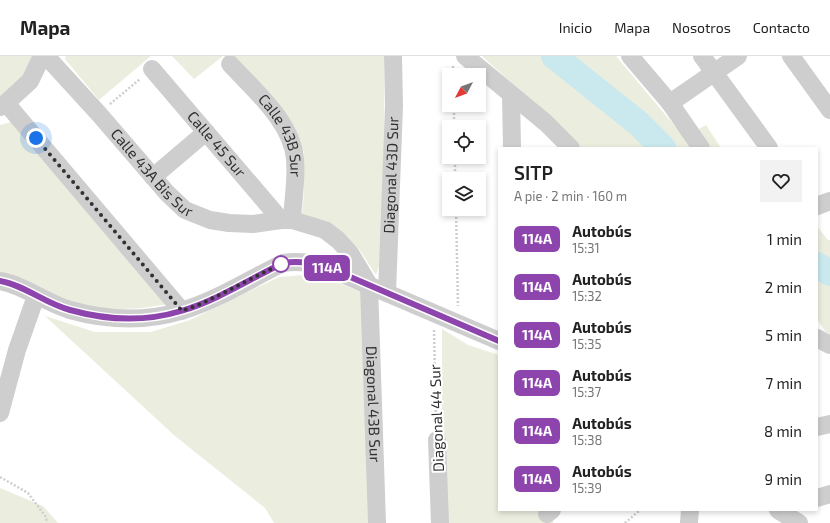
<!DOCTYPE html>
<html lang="es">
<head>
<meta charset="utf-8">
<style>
	body { margin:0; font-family:"Exo 2",sans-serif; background:#f2f2f2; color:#222; height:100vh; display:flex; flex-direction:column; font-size:15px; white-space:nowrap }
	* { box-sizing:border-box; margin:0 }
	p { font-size:13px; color:#767676 }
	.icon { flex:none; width:22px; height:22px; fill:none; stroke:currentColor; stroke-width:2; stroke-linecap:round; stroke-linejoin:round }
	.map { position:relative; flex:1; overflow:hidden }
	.panel { position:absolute; left:498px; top:91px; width:320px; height:364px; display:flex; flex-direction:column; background:#fff; border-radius:0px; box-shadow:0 2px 6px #0003 }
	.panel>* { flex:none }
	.badge { padding:0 8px; border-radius:6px; font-size:14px; line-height:26px }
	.needle { width:26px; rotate:229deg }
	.fabs { position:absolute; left:442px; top:12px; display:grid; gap:8px }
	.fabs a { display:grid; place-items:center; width:44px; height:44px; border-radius:0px; background:#fff; box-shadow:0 2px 6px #0003; font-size:20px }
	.you { position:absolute; width:20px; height:20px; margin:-10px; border:3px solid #fff; border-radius:50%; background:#1a73e8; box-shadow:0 0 0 6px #1a73e833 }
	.map>.badge { position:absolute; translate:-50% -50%; box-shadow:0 0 0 2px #fff }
	.round { display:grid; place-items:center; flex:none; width:42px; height:42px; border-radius:0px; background:#f2f2f2 }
	.headline { display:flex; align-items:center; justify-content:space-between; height:68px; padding:0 16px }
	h1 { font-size:19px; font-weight:600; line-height:30px }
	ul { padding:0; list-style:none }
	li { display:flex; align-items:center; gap:12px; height:48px; padding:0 16px }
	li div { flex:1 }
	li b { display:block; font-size:15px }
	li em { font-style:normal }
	li .badge { min-width:44px; font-weight:700; text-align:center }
	header { display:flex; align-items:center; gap:24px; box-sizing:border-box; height:56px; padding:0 20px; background:#fff; border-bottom:1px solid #e0e0e0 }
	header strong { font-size:19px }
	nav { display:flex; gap:22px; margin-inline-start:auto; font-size:14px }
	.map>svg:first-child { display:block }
	.green { fill:#ebeedf }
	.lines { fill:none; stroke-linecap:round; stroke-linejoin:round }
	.river { stroke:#cae9ef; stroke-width:26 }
	.path { stroke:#cecece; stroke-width:2.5; stroke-dasharray:2 2; stroke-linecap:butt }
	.minor { stroke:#cecece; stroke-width:18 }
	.line-casing { stroke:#fff; stroke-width:9 }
	.line { stroke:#8e44ad; stroke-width:6 }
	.walk { stroke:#313131; stroke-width:4; stroke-dasharray:0 7.2 }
	.stop-dot { fill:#fff; stroke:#8e44ad; stroke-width:2 }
	.labels { text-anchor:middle; stroke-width:4; stroke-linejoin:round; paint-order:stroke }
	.street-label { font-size:15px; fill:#313131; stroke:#fff }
</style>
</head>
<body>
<header>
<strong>Mapa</strong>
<nav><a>Inicio</a><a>Mapa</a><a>Nosotros</a><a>Contacto</a></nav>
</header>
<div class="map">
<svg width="830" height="467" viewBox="0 0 830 467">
	<rect width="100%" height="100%" fill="#fff"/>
	<!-- green -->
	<path class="green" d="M0,0H37L17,33L0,45Z
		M66,0H151L99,44L65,3Z
		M172,0H223L194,23Z
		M233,0H384L385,193L376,219L359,193L341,176L327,165L302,159L304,136V96L289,63Z
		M482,0H616L684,81L706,69L721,92H582Z
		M11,66L169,248L142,252L110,254L89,252L0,217V69Z
		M817,170L828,184H830V279L825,275L817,263Z
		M315,218L365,237L368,467H274L265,452L175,380L45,260L95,276H151L190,264L279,221Z
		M442,273L468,289L499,299V454H552L547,458L554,467H442Z
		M0,432L43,450L58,467H0Z"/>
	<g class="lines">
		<!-- river -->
		<path class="river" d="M554,0L638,67L663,92
			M817,209L830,217"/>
		<!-- path -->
		<path class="path" d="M453,10V19
			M110,48L140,23
			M454,49V71
			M455,101V123
			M456,153L458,250
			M434,274L436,369
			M0,421L28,437L46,461L47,467
			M625,467L640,454"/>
		<!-- minor -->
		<g class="minor">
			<path id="s1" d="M46,0L99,58L167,137L185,154L210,164L229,167L253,168L281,164H292L325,174L338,184L350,197L369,229L377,467"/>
			<path d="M465,0L546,67L571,92"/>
			<path d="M630,0L670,47L701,92"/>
			<path d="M702,0L769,92"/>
			<path d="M791,0L830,54"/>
			<path id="s2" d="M230,8C254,34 292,66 295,103C297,122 293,144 292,164"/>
			<path id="s3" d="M152,13L281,164"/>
			<path d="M511,39L512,92"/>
			<path d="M6,47L182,255"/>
			<path d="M670,47L738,0"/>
			<path d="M0,51L6,47L30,25L42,0"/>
			<path d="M153,121L206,76"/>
			<path d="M817,150L830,145"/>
			<path d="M0,225C24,229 46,247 70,254C106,264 145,266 181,255C216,245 250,223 283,207C303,204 314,208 333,214L499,285"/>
			<path id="s4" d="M387,237L394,50L393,0"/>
			<path d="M817,282L830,289"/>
			<path d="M0,357L17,294L36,240"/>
			<path d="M817,371L830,368"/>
			<path d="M437,384L440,467"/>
			<path d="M817,442L830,438"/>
			<path d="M778,454L799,467"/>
			<path d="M547,458L552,454"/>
			<path d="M689,467L690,454"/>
		</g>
	</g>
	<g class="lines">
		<defs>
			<path id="line" d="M0,225C24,229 46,248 70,254C106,264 145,266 181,255C216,245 250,223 283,207C303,204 314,208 334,214L499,285"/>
		</defs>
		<!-- line casing -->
		<use href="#line" class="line-casing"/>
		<!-- line -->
		<use href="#line" class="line"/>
		<!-- walk -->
		<path class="walk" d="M36,82L182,255L203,247L283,207L281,208"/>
	</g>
	<!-- markers -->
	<circle class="stop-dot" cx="281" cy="208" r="8"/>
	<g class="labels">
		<!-- street labels -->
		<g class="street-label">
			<text dy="5" stroke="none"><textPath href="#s2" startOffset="90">Calle 43B Sur</textPath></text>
			<text dy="5" stroke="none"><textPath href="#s3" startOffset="99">Calle 45 Sur</textPath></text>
			<text dy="5" stroke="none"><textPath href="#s1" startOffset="158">Calle 43A Bis Sur</textPath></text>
			<text dy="5" stroke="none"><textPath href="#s4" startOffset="118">Diagonal 43D Sur</textPath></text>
			<text dy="5" stroke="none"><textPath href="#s1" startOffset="542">Diagonal 43B Sur</textPath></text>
			<text transform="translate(437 362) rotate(-92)" y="5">Diagonal 44 Sur</text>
		</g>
	</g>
</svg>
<div class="fabs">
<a><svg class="needle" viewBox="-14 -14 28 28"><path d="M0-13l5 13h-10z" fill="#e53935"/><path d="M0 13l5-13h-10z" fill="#767676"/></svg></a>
<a><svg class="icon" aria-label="locate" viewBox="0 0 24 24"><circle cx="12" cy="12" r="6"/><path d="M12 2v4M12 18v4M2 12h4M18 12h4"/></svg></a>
<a><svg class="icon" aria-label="layers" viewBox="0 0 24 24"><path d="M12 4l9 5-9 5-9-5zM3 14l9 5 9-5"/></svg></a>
</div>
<div class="you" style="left:36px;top:82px"></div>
<b class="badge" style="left:327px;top:212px;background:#8e44ad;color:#fff">114A</b>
<section class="panel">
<div class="headline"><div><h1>SITP</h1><p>A pie · 2 min · 160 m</p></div><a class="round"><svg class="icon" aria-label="heart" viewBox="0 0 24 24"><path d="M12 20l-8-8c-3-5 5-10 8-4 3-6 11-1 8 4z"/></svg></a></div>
<ul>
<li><span class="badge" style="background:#8e44ad;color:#fff">114A</span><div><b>Autobús</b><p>15:31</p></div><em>1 min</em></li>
<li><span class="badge" style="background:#8e44ad;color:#fff">114A</span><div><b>Autobús</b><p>15:32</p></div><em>2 min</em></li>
<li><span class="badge" style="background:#8e44ad;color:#fff">114A</span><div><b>Autobús</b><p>15:35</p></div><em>5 min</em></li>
<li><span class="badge" style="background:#8e44ad;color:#fff">114A</span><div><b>Autobús</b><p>15:37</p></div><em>7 min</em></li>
<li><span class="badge" style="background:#8e44ad;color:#fff">114A</span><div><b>Autobús</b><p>15:38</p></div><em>8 min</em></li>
<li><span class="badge" style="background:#8e44ad;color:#fff">114A</span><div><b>Autobús</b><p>15:39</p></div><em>9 min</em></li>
</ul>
</section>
</div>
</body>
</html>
